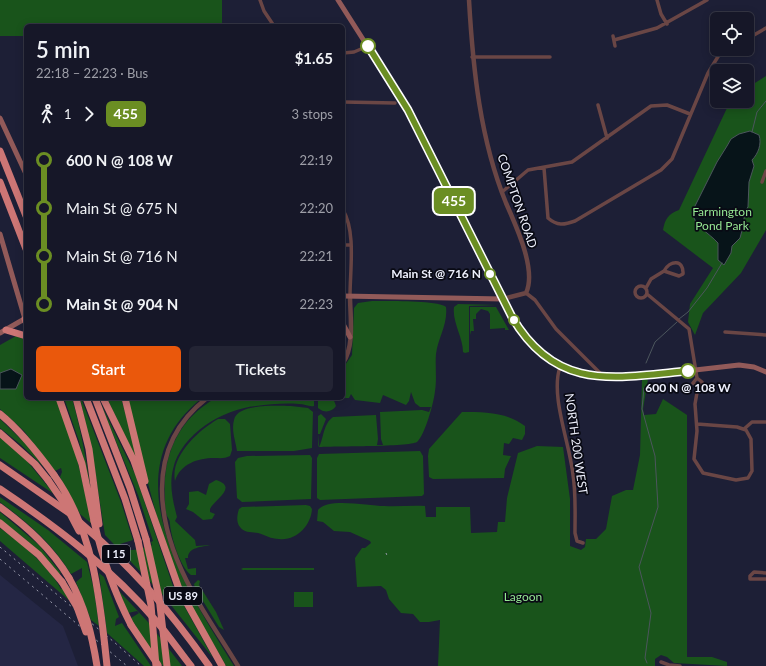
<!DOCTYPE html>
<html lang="en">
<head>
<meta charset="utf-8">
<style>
	body { margin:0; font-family:Lato,sans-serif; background:#232434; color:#f1f3f6; height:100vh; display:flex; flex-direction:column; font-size:15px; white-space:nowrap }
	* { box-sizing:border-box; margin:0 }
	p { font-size:13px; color:#9e9fa8 }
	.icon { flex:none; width:22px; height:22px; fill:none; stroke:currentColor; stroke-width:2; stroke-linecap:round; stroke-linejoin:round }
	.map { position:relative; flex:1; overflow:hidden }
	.drawer { position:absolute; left:24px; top:24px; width:321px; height:376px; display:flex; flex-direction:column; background:#161728; border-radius:6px; box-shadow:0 2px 10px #0003,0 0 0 1px #353645 }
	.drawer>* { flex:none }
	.badge { padding:0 8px; border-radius:6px; font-size:14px; line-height:26px }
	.fabs { position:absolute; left:710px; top:12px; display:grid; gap:8px }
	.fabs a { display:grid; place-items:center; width:44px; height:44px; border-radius:6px; background:#161728; box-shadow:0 2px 10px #0003,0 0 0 1px #353645; font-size:20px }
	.map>.badge { position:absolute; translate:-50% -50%; box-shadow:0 0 0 2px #fff }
	.legs { display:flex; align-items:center; gap:6px; height:44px; padding:0 12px; font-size:13px }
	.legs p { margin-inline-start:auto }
	.summary { display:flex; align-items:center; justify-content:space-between; height:68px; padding:0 12px }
	h1 { font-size:22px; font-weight:600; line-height:30px }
	.cta { display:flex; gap:8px; margin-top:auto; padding:8px 12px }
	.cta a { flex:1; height:46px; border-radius:6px; background:#ea580c; color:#fff; font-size:16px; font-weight:600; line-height:46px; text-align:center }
	.cta a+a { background:#232434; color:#f1f3f6 }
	ul { padding:0 12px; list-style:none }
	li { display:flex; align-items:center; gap:14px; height:48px; font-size:15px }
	li i { display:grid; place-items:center; width:6px; height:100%; margin:0 5px; background:currentColor }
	li i::after { content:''; width:10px; height:10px; margin:-5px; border:3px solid; border-radius:50%; background:#161728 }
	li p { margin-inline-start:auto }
	li:first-child i { background:linear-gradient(#0000 50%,currentColor 0) }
	li:last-child i { background:linear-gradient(currentColor 50%,#0000 0) }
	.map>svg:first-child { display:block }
	.built { fill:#242644 }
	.green { fill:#19541b }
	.water { fill:#071419; stroke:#4c565d }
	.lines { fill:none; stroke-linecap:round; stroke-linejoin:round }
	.stream { stroke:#4c565d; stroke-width:1 }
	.minor { stroke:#6a4645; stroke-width:3.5 }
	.tertiary { stroke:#6a4645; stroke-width:4.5 }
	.secondary { stroke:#925a59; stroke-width:5 }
	.motorway { stroke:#cd7675; stroke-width:7 }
	.rail { stroke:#9a9cad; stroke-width:1; stroke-dasharray:2 4; stroke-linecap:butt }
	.motorway-bridge { stroke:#cd7675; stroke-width:7 }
	.line-1-casing { stroke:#fff; stroke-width:9 }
	.line-1 { stroke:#6b8e23; stroke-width:6 }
	.stop-1-dot { fill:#fff; stroke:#6b8e23; stroke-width:2 }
	.labels { text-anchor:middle; stroke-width:3.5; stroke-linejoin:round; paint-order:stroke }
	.shield { fill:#090a14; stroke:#a9aab6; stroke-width:1 }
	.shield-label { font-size:11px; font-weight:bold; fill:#edeffc }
	.street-label { font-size:12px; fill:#edeffc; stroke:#090a14 }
	.park-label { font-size:12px; fill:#95e793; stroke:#090a14 }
	.stop-label { font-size:12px; font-weight:bold; fill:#edeffc; stroke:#090a14; text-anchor:end }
</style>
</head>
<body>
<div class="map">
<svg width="766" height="666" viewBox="0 0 766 666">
	<rect width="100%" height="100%" fill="#1d1f36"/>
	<!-- built -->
	<path class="built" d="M0,575L63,626L78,666H0Z"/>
	<!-- green -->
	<path class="green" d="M0,0H222V26H26V36H0Z
		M766,76V230L741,273L703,313L695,335L688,322L690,304L713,268L663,230C665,219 668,214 679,210L727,108L733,101H747V88Z
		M372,301C383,301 439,300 446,307C448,324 438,338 436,354C435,366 437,379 435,391C434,402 425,435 417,442C409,447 335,446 320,447C318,447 318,445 318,443V416L321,414V410L318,408V398H333L336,406C333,411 326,413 321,410V414L326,419L320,434H318L319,447C324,438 323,424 333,417L376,415L378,439L377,445H383L381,439L380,412L422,410L429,412L431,407H420L415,403L411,392L409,401L406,405L383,395L380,403L355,400L351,394L349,398H345L343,395V368L352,355L354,308L358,303Z
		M458,304L497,305L469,306V352L465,353L463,352C463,337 452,322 454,307Z
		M470,307H496L509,330H505V328L490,329V314L488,311L481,309L476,314V319H473L474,331H471L470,335Z
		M16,336L26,340V398H56L76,454L92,524L80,514L60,477L62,472L61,468L55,471L24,431L0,409V345Z
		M648,379L643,409L644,415L656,414L663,399L687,415V657H712L727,662V666L674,663L667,657L661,655L655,659V666H438L440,620L429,622H420L413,614L401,613L389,599L386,590L381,586L357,587L355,558L362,548H365L371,543L370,541L350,532L334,531L323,522L317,521L318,510C327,497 369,506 384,506C398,507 411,505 425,506L426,517H436V507H470L471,533L497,532L498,522H505L507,498L518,453L537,446L563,447L570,499V546L581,550L585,547L586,539H596L606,529L612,496L626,490H633L640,455L642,380Z
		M64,398H72C81,430 87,463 92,497L79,441Z
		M80,398H81L121,502L133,540L120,544C128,555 142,548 152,545L151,542L153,541L138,495L98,398L135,474L173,586L213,658L163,595L105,535L93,458Z
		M107,398H121L138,459L136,460Z
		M128,398H202C108,472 187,590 234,666H226C212,640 195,615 183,589C156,529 143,462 128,398Z
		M216,398H314V406C309,407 304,404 299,404C285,403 270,404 256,406C223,409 181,434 173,469C169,486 173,501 177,517L175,521L195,540L196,546L211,545C202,547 188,547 188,558H185L188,569L196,568V575H191C180,567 171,537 170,524C170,520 168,518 167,516C165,511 165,503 165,498C162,456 178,419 216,398Z
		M291,406L308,408L313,412L312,448L294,451H237C236,442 231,431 234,420C237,403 277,406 291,406Z
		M462,412C485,412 506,412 525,426V434L522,440L513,438L509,444L504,443L503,455L511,456L505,469L504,478L433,479L429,477L428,456L429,449Z
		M0,419L28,446L46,469L20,444L0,428Z
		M218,419H225L230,424L232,450L230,456C224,459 220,458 214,458C198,458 180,464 175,481C170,456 199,430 218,419Z
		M0,437L27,461L54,494L0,458Z
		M420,451L423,456L424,494L422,496L320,500L317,498V458L319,454Z
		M310,455L312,458L311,499L242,502L237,498L235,462L238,458L247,456Z
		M216,480C239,487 214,500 210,509V512L215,514L212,519L203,520L193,512L186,509L189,504V492L198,491L206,495L209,484Z
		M0,497L48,530L87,562L94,590L99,626L91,620L76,582L82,577V568L71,574C52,543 28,523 0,502Z
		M306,505L310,506L312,509C311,525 297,541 279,539C271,539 265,535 258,533C252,532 244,533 240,527C236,522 237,515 239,509L242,507Z
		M0,512L39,545L61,573L59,574C43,552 22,536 0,520Z
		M0,528C22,544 47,564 61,589L63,588L71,602L0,541Z
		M243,568H314V570H243L241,569Z
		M99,573L104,577L119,617L116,619L115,626L122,623L151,666H144L107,633Z
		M198,580L200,581L199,585L216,612L224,630L219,627L195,588L194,584Z
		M119,591L148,622L182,666H163L142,637L131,618L139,613L137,611L128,613Z
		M294,592H313V607H294Z"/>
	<!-- water -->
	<path class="water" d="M750,131L759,135C762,144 758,154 752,160L754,166L749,182L748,207L744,212V223L740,238L732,246L731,253L724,265L718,260V243C708,232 695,227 692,212L717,162L727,146L731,139L739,134Z
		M11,369L22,375L16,389H0V373Z"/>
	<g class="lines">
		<!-- stream -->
		<path class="stream" d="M752,132L757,112L766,101
			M679,319L688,312L707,288L722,263
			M646,363L655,342L677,322
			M644,388L642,409L655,456L658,507L639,567L651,613L645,658L647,663"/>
		<!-- minor -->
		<path class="minor" d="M260,0L264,11L274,26
			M657,0L661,14L667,24
			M613,36L615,46
			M747,39L766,28
			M614,40L657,28L707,0
			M343,53L354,52L368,46
			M472,57H550
			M343,102L395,103
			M598,105L607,138
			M544,168L548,218C557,226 564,225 575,221L661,170L672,159L708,73L719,55L728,49
			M762,182L766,171
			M502,192L528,170L572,162L651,106L667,105L690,114
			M343,210C356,232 350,270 350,296
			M343,245H350
			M635 292a6 6 0 1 1 12 0a6 6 0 1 1-12 0Z
			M646,288L651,279L664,271L679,276L683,274C684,259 670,260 664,271
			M526,293L535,300L556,329L604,377
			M647,294L689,329L697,378
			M725,332L766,335
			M560,367C550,396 570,444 573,475C576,494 575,513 575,533L577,541L583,543
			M697,424L737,427L746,430L751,439L752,471L748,478L736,480L703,473L694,459L697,431L695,404L698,387L702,382L697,378L693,383L698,387
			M744,429L752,422H766
			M766,573L754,572L750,576V579H766
			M661,662L669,665L680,666"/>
		<!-- tertiary -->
		<path class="tertiary" d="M469,0C473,69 480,139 506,203C516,226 537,270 526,293L503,299
			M343,363C355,345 350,316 350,296
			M207,398C142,448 157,527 192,591C206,617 223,641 238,666"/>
		<!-- secondary -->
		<path class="secondary" d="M338,0L408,110L512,317C549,380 594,381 660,374C686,371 712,368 739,365L754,367L766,372
			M0,118L26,174
			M0,234L25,319
			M343,296L503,299
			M343,324L350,337
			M0,333L26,318"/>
		<!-- motorway -->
		<path class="motorway" d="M0,151L26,216
			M0,182L26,249
			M25,319L26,322
			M6,330L26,336
			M59,398L82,464L94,521
			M76,398L89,449L99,524
			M86,398L125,499L138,541
			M95,398L130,488L146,539
			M103,398L134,461L179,589L222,666
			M125,398L145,481
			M0,414C21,431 38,453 54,475
			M0,433L35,464L48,480
			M0,465L69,513
			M0,489C58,528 112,569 157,622C169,636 180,652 191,666
			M0,507C27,527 51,548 69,578
			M77,520C130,565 169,609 209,666
			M0,523L39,555L62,582
			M131,625L158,665"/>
		<!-- rail -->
		<path class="rail" d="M0,547L114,642L141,666
			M386,553L388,558
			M0,559L127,666"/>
		<!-- motorway-bridge -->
		<path class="motorway-bridge" d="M54,475C94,531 100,599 107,666
			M48,480L66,506L79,531
			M94,521C102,557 114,592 131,625
			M146,539L159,597L167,666
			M138,541L151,605L156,666
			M69,578C85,606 92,635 97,666
			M62,582L77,607L86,632"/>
	</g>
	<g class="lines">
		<defs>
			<path id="line-1" d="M368,46L408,110L512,317C556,392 614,378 688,371"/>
		</defs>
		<!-- line-1 casing -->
		<use href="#line-1" class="line-1-casing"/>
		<!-- line-1 -->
		<use href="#line-1" class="line-1"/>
	</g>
	<!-- markers -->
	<g class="stop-1-dot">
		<circle cx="368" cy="46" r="7"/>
		<circle cx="490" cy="274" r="5"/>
		<circle cx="514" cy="320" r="5"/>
		<circle cx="688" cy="371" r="7"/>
	</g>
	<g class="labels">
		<!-- shield labels -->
		<g class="shield">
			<rect x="102" y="545" width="28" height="18" rx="3"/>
			<rect x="164" y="587" width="38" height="18" rx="3"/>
		</g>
		<g class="shield-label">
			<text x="116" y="558">I 15</text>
			<text x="183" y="600">US 89</text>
		</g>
		<!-- street labels -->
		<g class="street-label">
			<text transform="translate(517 201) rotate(71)" y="4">COMPTON ROAD</text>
			<text transform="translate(576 444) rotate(82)" y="4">NORTH 200 WEST</text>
		</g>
		<!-- park labels -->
		<g class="park-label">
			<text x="722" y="216">Farmington<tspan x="722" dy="14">Pond Park</tspan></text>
			<text x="523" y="601">Lagoon</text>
		</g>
		<!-- stop labels -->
		<g class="stop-label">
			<text x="481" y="278">Main St @ 716 N</text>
			<text x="688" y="392" text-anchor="middle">600 N @ 108 W</text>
		</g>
	</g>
</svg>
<div class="fabs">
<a><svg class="icon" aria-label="locate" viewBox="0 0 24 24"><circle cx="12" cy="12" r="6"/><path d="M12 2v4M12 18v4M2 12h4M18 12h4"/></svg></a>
<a><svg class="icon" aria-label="layers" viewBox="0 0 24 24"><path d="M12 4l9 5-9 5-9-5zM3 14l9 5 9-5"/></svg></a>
</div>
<b class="badge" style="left:454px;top:201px;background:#6b8e23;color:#fff">455</b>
<section class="drawer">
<div class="summary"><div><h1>5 min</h1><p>22:18 – 22:23 · Bus</p></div><b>$1.65</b></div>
<div class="legs"><svg class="icon" aria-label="walk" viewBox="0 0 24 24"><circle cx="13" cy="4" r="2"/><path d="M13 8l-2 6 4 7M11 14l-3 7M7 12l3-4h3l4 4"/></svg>1<svg class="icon" aria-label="forward" viewBox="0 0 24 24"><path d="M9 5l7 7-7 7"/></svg><b class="badge" style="background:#6b8e23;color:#fff">455</b><p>3 stops</p></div>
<ul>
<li><i style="color:#6b8e23"></i><b>600 N @ 108 W</b><p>22:19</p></li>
<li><i style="color:#6b8e23"></i><span>Main St @ 675 N</span><p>22:20</p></li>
<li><i style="color:#6b8e23"></i><span>Main St @ 716 N</span><p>22:21</p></li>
<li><i style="color:#6b8e23"></i><b>Main St @ 904 N</b><p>22:23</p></li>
</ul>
<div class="cta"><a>Start</a><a>Tickets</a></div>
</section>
</div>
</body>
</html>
